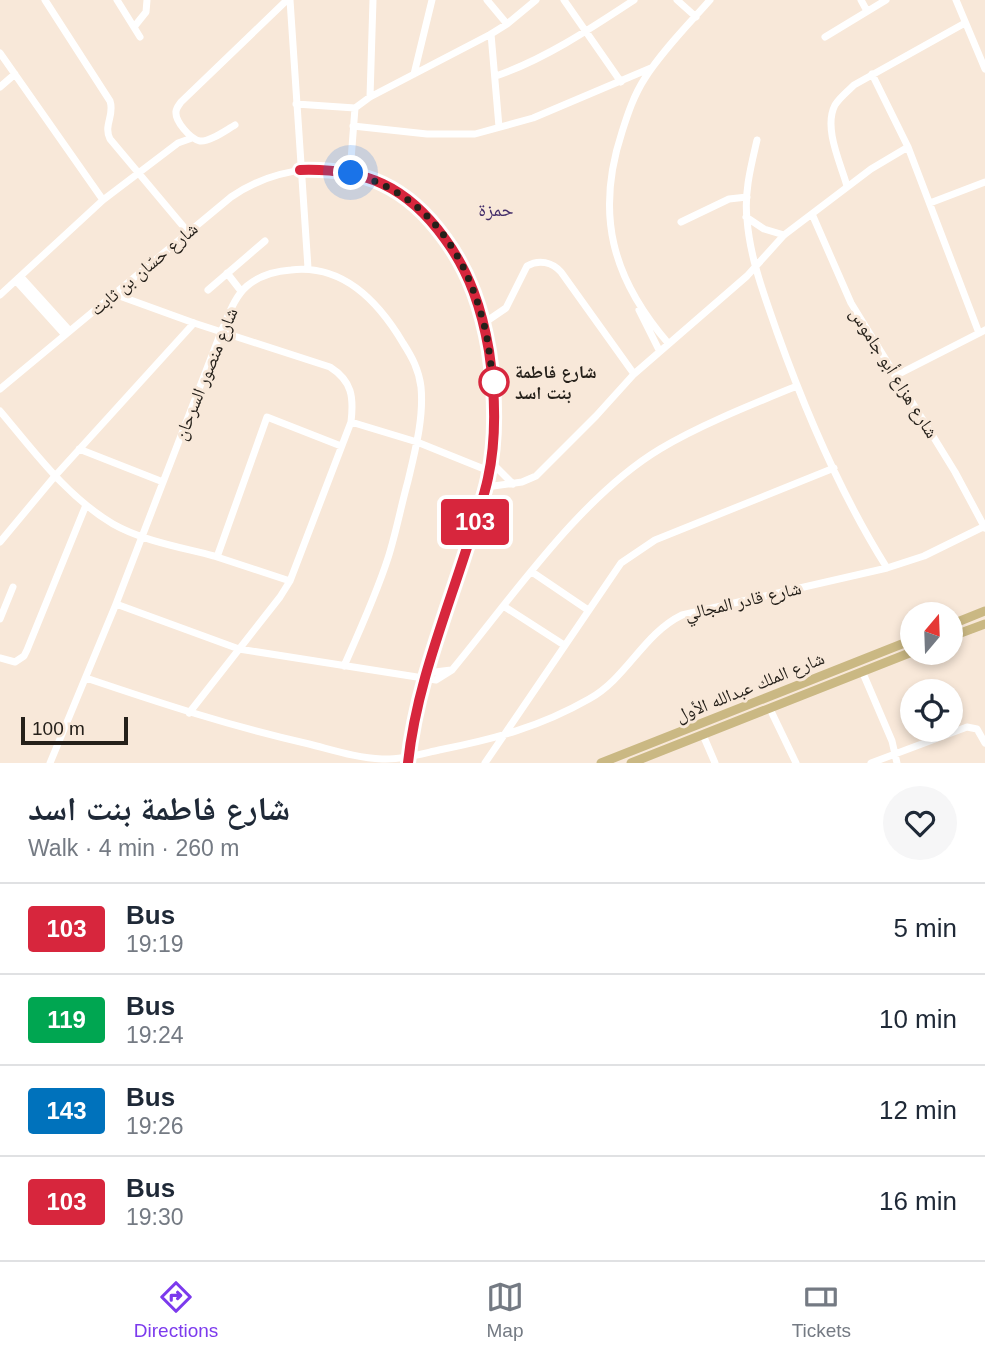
<!DOCTYPE html>
<html lang="en">
<head>
<meta charset="utf-8">
<style>
	body { margin:0; font-family:Arial,"Noto Naskh Arabic",sans-serif; background:#f6f6f7; color:#1f2937; height:100vh; display:flex; flex-direction:column; font-size:26px; white-space:nowrap }
	* { box-sizing:border-box; margin:0 }
	p { font-size:23px; color:#747a83 }
	.icon { flex:none; width:38px; height:38px; fill:none; stroke:currentColor; stroke-width:2; stroke-linecap:round; stroke-linejoin:round }
	.map { position:relative; height:763px; overflow:hidden }
	.sheet { display:flex; flex-direction:column; background:#fff; flex:1 }
	.sheet>* { flex:none }
	.badge { padding:0 14px; border-radius:5px; font-size:24px; line-height:46px }
	.needle { width:46px; rotate:19deg }
	.tools { position:absolute; left:900px; top:602px; display:grid; gap:14px }
	.tools a { display:grid; place-items:center; width:63px; height:63px; border-radius:50%; background:#fff; box-shadow:0 4px 10px #0003; font-size:35px }
	.scale { position:absolute; left:21px; bottom:18px; width:107px; box-sizing:border-box; padding-left:7px; border:4px solid #25201a; border-top:0; font-size:19px; line-height:24px; white-space:nowrap; color:#25201a; -webkit-text-stroke:5px #f8e8d9; paint-order:stroke }
	.you { position:absolute; width:35px; height:35px; margin:-18px; border:5px solid #fff; border-radius:50%; background:#1a73e8; box-shadow:0 0 0 10px #1a73e833 }
	.map>.badge { position:absolute; translate:-50% -50%; box-shadow:0 0 0 4px #fff }
	.round { display:grid; place-items:center; flex:none; width:74px; height:74px; border-radius:37px; background:#f6f6f7 }
	.overview { display:flex; align-items:center; justify-content:space-between; height:119px; padding:0 28px }
	h1 { font-size:33px; font-weight:800; line-height:52px }
	ul { padding:0; list-style:none }
	li { display:flex; align-items:center; gap:21px; height:91px; padding:0 28px; border-top:2px solid #e0e1e3 }
	li div { flex:1 }
	li b { display:block; font-size:26px }
	li em { font-style:normal }
	li .badge { min-width:77px; font-weight:700; text-align:center }
	.tab-bar { display:flex; justify-content:space-around; align-items:center; height:98px; border-top:2px solid #e0e1e3; background:#fff; font-size:19px; color:#747a83 }
	.tab-bar a { display:grid; justify-items:center; gap:4px }
	.tab-bar .selected { color:#7c3aed }
	.map>svg:first-child { display:block }
	.lines { fill:none; stroke-linecap:round; stroke-linejoin:round }
	.minor { stroke:#fff; stroke-width:7 }
	.major { stroke:#cab883; stroke-width:9 }
	.line-casing { stroke:#fff; stroke-width:16 }
	.line { stroke:#d7263d; stroke-width:10 }
	.walk { stroke:#25201a; stroke-width:7; stroke-dasharray:0 12.6 }
	.stop-dot { fill:#fff; stroke:#d7263d; stroke-width:3.5 }
	.labels { text-anchor:middle; stroke-width:6; stroke-linejoin:round; paint-order:stroke }
	.street-label { font-size:18px; fill:#25201a; stroke:#f8e8d9 }
	.stop-label { font-size:18px; font-weight:bold; fill:#25201a; stroke:#f8e8d9; text-anchor:start }
	.neighbourhood-label { font-size:19px; fill:#442e6a; stroke:#f8e8d9 }
</style>
</head>
<body>
<div class="map">
<svg width="985" height="763" viewBox="0 0 985 763">
	<rect width="100%" height="100%" fill="#f8e8d9"/>
	<g class="lines">
		<!-- minor -->
		<path class="minor" d="M45,0L110,101C115,115 103,125 110,139L188,232
			M117,0L140,37
			M290,0L308,268
			M487,0L507,24
			M564,0L621,82
			M677,0L696,17
			M861,0L867,11
			M956,0L985,69
			M134,27L146,12L147,0
			M491,34L499,127
			M825,37L886,0
			M0,53L103,200
			M414,74L432,0
			M872,74L908,147L979,333
			M496,76C545,59 590,29 634,0
			M0,87L15,74
			M370,97L373,0
			M296,104L355,108L370,97L491,34L507,24L536,0
			M235,125C226,130 210,142 200,141C190,139 175,121 176,112C176,108 179,105 181,102L287,0
			M353,126L427,134H475L533,118L651,68
			M757,140C751,166 744,192 747,219C750,259 764,294 777,332C806,413 841,495 887,568
			M350,173L355,108
			M847,186C841,164 823,128 835,105C840,97 848,91 854,85L965,23
			M930,203L985,182
			M812,214L851,303L955,472L985,528
			M746,217L764,229L784,235
			M681,222L729,199L747,197
			M227,273L241,291
			M22,278L70,331
			M17,282L65,335
			M208,290L265,241
			M114,294L194,323L330,367C352,381 354,397 351,422L290,581L280,597L189,713
			M0,295L103,200L178,143L192,138
			M639,310L659,350
			M484,323L506,308L527,266C539,259 552,262 561,272L634,374
			M668,343C612,278 595,214 622,132C628,113 634,95 645,78C663,50 688,25 710,0
			M895,376L985,330
			M0,389L231,197C276,166 338,159 387,185C421,203 443,233 461,266C477,292 484,321 489,351C495,392 497,436 488,477C484,500 475,522 468,543C446,615 416,688 408,763
			M0,411C34,451 66,496 113,524C143,541 180,547 214,556C239,564 265,573 290,581
			M351,422L417,442L489,471
			M79,449L163,482
			M491,462L513,484
			M486,487L522,482L536,476L596,416L634,374L747,276L784,235L871,169L908,147
			M0,542L55,476L194,323
			M217,557L267,417L341,446
			M532,572L588,610
			M116,604L239,649L436,680L452,670C511,599 580,497 660,449C700,425 753,404 797,386
			M505,607L564,645
			M0,619L13,587
			M0,658L15,662L24,656L27,650L86,505
			M862,671L892,741L897,763
			M427,673L451,670
			M86,678C160,703 233,727 309,744C333,750 357,758 382,759C401,760 421,754 439,750C494,739 540,727 589,699C627,678 643,634 682,615L887,568L924,556L985,526
			M770,709L796,763
			M703,735L715,763
			M50,763L116,604L221,332C228,317 234,297 247,286C259,276 275,271 291,270C343,264 378,301 403,343C412,357 419,370 421,387C424,418 415,451 408,481C401,506 396,533 388,558C376,595 360,630 344,666
			M485,763L621,563L655,540L834,468
			M871,763L967,727L977,729L985,743"/>
		<!-- major -->
		<path class="major" d="M950,625L985,611
			M950,637L985,624
			M601,763L912,640
			M631,763L912,652"/>
	</g>
	<g class="lines">
		<defs>
			<path id="line" d="M300,170C365,168 407,186 445,239C470,273 482,310 489,351C495,392 497,437 488,478C484,498 476,518 470,538C447,612 416,686 408,763"/>
		</defs>
		<!-- line casing -->
		<use href="#line" class="line-casing"/>
		<!-- line -->
		<use href="#line" class="line"/>
		<!-- walk -->
		<path class="walk" d="M351,173C425,193 464,249 483,321C489,340 490,366 494,382"/>
	</g>
	<!-- markers -->
	<circle class="stop-dot" cx="494" cy="382" r="14"/>
	<g class="labels">
		<!-- street labels -->
		<g class="street-label">
			<text transform="translate(144 269) rotate(-40)" y="6">شارع حسّان بن ثابت</text>
			<text transform="translate(894 373) rotate(58)" y="6">شارع هزاع أبو جاموس</text>
			<text transform="translate(206 374) rotate(-68)" y="6">شارع منصور السرحان</text>
			<text transform="translate(743 601) rotate(-13)" y="6">شارع قادر المجالي</text>
			<text transform="translate(750 687) rotate(-22)" y="6">شارع الملك عبدالله الأول</text>
		</g>
		<!-- stop labels -->
		<g class="stop-label">
			<text x="515" y="378">شارع فاطمة<tspan x="515" dy="21">بنت اسد</tspan></text>
		</g>
		<!-- neighbourhood labels -->
		<g class="neighbourhood-label">
			<text x="496" y="216">حمزة</text>
		</g>
	</g>
</svg>
<div class="tools">
<a><svg class="needle" viewBox="-14 -14 28 28"><path d="M0-13l5 13h-10z" fill="#e53935"/><path d="M0 13l5-13h-10z" fill="#747a83"/></svg></a>
<a><svg class="icon" aria-label="locate" viewBox="0 0 24 24"><circle cx="12" cy="12" r="6"/><path d="M12 2v4M12 18v4M2 12h4M18 12h4"/></svg></a>
</div>
<div class="scale">100 m</div>
<div class="you" style="left:351px;top:173px"></div>
<b class="badge" style="left:475px;top:522px;background:#d7263d;color:#fff">103</b>
</div>
<section class="sheet">
<div class="overview"><div><h1>شارع فاطمة بنت اسد</h1><p>Walk · 4 min · 260 m</p></div><a class="round"><svg class="icon" aria-label="heart" viewBox="0 0 24 24"><path d="M12 20l-8-8c-3-5 5-10 8-4 3-6 11-1 8 4z"/></svg></a></div>
<ul>
<li><span class="badge" style="background:#d7263d;color:#fff">103</span><div><b>Bus</b><p>19:19</p></div><em>5 min</em></li>
<li><span class="badge" style="background:#00a651;color:#fff">119</span><div><b>Bus</b><p>19:24</p></div><em>10 min</em></li>
<li><span class="badge" style="background:#0072bc;color:#fff">143</span><div><b>Bus</b><p>19:26</p></div><em>12 min</em></li>
<li><span class="badge" style="background:#d7263d;color:#fff">103</span><div><b>Bus</b><p>19:30</p></div><em>16 min</em></li>
</ul>
</section>
<nav class="tab-bar">
<a class="selected"><svg class="icon" aria-label="directions" viewBox="0 0 24 24"><path d="M12 3l9 9-9 9-9-9zM9 14v-3h6M13 9l2 2-2 2"/></svg>Directions</a>
<a><svg class="icon" aria-label="map" viewBox="0 0 24 24"><path d="M3 6l6-2 6 2 6-2v14l-6 2-6-2-6 2zM9 4v14M15 6v14"/></svg>Map</a>
<a><svg class="icon" aria-label="tickets" viewBox="0 0 24 24"><path d="M3 7h18v10H3zM15 7v10"/></svg>Tickets</a>
</nav>
</body>
</html>
